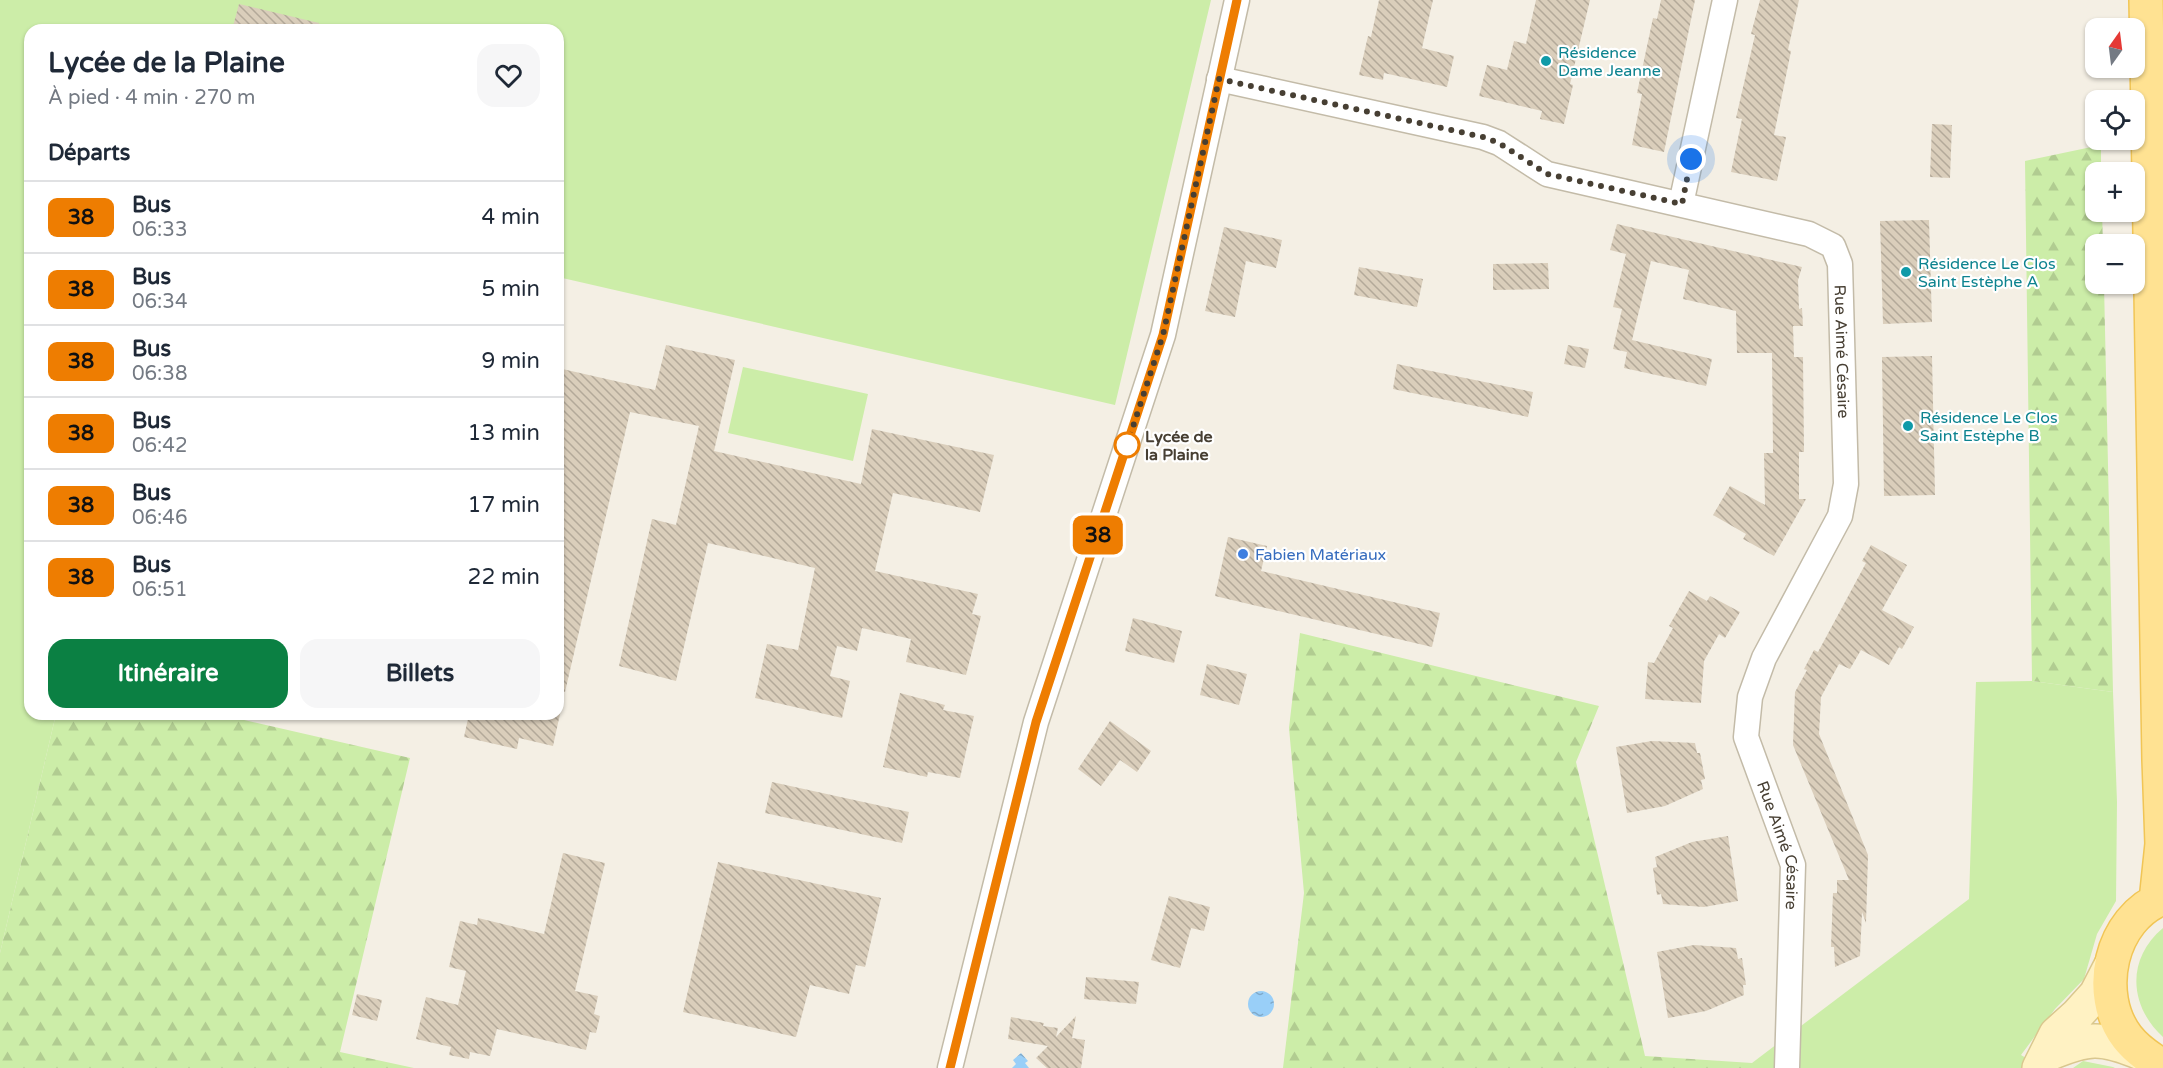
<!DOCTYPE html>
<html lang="fr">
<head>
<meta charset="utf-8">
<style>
	body { margin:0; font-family:"Varela Round",sans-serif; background:#f6f6f7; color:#1f2937; height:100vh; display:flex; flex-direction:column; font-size:22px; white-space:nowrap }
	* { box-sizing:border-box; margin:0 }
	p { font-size:20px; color:#747a83 }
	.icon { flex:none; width:33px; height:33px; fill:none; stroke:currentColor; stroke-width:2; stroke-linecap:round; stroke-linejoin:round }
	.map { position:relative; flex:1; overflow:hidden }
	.side { position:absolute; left:24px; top:24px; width:540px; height:696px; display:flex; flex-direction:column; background:#fff; border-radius:18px; box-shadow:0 2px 4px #0004 }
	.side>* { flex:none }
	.badge { padding:0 12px; border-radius:9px; font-size:21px; line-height:39px }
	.needle { width:39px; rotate:14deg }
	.controls { position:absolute; left:2085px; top:18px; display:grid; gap:12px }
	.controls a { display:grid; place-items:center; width:60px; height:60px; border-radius:12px; background:#fff; box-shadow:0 2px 4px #0004; font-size:30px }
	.you { position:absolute; width:30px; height:30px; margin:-15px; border:4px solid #fff; border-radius:50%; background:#1a73e8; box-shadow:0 0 0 9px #1a73e833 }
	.map>.badge { position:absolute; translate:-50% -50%; box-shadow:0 0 0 3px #fff }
	h2 { padding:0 24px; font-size:22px; line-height:54px }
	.round { display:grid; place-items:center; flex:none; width:63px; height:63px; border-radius:18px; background:#f6f6f7 }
	.headline { display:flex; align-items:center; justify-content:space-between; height:102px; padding:0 24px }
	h1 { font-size:28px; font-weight:700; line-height:45px }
	.cta { display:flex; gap:12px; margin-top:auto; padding:12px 24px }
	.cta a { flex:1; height:69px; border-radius:18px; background:#0b8043; color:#fff; font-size:24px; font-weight:700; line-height:69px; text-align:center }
	.cta a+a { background:#f6f6f7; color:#1f2937 }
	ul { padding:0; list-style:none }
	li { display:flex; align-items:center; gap:18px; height:72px; padding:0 24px; border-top:2px solid #e0e1e3 }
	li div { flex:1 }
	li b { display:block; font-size:22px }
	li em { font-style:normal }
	li .badge { min-width:66px; font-weight:700; text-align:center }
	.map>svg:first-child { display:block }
	.green { fill:#cceda8 }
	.forest { fill:url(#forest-firs) }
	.water { fill:url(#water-ripples) }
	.building { fill:url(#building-back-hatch) }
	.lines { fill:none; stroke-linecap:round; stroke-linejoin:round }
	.street-casing { stroke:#c3bba8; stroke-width:27 }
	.secondary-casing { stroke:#d9c78e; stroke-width:36 }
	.primary-casing { stroke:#f1c555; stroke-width:36 }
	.street { stroke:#fff; stroke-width:24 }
	.secondary { stroke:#fff2c3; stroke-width:33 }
	.primary { stroke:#ffe292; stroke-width:33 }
	.line-casing { stroke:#fff; stroke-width:14 }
	.line { stroke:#ee7d01; stroke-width:9 }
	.walk { stroke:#473f33; stroke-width:6; stroke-dasharray:0 10.8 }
	.culture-dot { fill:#0f9aa8; stroke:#fff; stroke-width:2 }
	.stop-dot { fill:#fff; stroke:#ee7d01; stroke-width:3 }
	.shop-dot { fill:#3f7fe0; stroke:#fff; stroke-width:2 }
	.labels { text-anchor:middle; stroke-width:4.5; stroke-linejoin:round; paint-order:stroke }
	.culture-label { font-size:16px; fill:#0d838f; stroke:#fff; text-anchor:start }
	.street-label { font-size:16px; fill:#473f33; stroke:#fff }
	.stop-label { font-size:16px; font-weight:bold; fill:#473f33; stroke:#fff; text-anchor:start }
	.shop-label { font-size:16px; fill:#366cbe; stroke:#fff; text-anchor:start }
</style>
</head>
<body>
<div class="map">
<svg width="2163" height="1068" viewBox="0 0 2163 1068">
	<defs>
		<pattern id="forest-firs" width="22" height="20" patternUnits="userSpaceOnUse" patternTransform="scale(1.5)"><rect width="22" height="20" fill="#cceda8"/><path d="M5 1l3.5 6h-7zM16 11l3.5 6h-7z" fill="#b1cc91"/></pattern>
		<pattern id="water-ripples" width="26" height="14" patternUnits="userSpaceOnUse" patternTransform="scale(1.5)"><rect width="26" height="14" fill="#99cff8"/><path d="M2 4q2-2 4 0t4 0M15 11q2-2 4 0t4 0" fill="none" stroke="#7fa9c9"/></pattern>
		<pattern id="building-back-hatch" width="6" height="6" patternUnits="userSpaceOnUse" patternTransform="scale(1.5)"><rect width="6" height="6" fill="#dacebb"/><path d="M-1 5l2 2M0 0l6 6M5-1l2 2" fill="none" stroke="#b3a999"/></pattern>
	</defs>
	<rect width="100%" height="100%" fill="#f4efe4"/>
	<!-- green -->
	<path class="green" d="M0,0H1211L1115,405L558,277V30H30V714H56L0,953Z
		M743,367L868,394L853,461L728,433Z
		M2032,681L2113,692L2117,802L2116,901L2097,934L2084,979L2055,1009L2021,1055L2043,1068H1752V1063L1969,899L1976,682Z
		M2163,928V1037C2129,1006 2126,959 2163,928Z
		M2083,1061L2113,1067L2115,1068H2073Z"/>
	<!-- forest -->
	<path class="forest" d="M2101,145V172H2096V212H2102L2103,244H2096V284H2104L2113,692L2032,681L2025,161Z
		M1300,633L1599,706L1576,762L1645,1056L1752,1063V1068H1283L1304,893L1289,728Z
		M56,714H218L410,758L340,1052L414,1068H0V953Z"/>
	<!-- water -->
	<path class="water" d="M1248 1004a13 13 0 1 1 26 0a13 13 0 1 1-26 0Z
		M1021,1053L1028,1061L1025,1063L1029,1068H1012L1016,1064L1013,1060Z"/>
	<!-- building -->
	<path class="building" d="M1379,0H1433L1422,48L1454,56L1447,87L1384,73L1383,80L1359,75L1368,36L1371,37Z
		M1536,0H1590L1570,84L1573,85L1564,124L1540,119L1542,111L1479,96L1487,65L1507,70L1514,41L1526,44Z
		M1661,0H1695L1664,152L1632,145L1642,94L1637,93L1653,18L1657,19Z
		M1760,0H1799L1788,50L1791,51L1774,135L1786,137L1777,181L1731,172L1742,119L1736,118L1755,35L1751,34Z
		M239,4L319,23L318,30H232Z
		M1932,124L1952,125L1950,178L1930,177Z
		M1929,220L1932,322L1883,324L1880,221Z
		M1617,224L1802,267L1798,280L1799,309L1802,308L1803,326H1793L1794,357H1803L1804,452H1799V499H1806L1774,556L1743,539L1746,534L1713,515L1730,486L1765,505L1764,453H1773L1772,353H1737L1736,311L1683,299L1689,270L1651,261L1632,340L1712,359L1706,386L1624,368L1627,352L1613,349L1622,309L1613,307L1626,254L1610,250Z
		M1224,227L1282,240L1276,268L1246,261L1235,317L1205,311Z
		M1548,263L1549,289L1493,290V264Z
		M1359,267L1423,279L1417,307L1354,295Z
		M666,345L735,360L714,451L861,484L872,429L994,455L980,512L893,493L875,571L978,594L972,614L981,616L966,675L906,662L911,639L862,628L857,651L837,646L830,676L850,681L842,718L755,698L767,644L798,650L815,568L708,543L676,681L619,666L652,519L676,525L699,426L630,412L565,692L558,691V368L655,390Z
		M1568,345L1589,349L1585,368L1564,364Z
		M1932,356L1935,495L1884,496L1882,357Z
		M1397,364L1533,392L1528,417L1393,389Z
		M1228,537L1267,546L1261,571L1440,613L1432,647L1215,596Z
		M1871,545L1907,565L1882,610L1914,627L1902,649L1899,647L1889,665L1861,650L1850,669L1839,664L1821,697L1819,734L1868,855L1866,923L1862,912L1860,956L1835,967L1834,947H1831L1833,893H1837V880H1849L1793,745L1795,692L1807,670L1804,669L1814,650L1818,652L1866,563L1862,561Z
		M1689,591L1707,601L1710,596L1740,612L1725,638L1719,634L1704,661L1701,703L1645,699L1648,662L1654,663L1673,628L1669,626Z
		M1133,618L1182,631L1174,663L1125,651Z
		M1207,664L1247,674L1239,705L1200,695Z
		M900,693L945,705L943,710L974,716L960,778L928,772L927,777L883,767Z
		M469,714H560L553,746L519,738L517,749L464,737Z
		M1110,721L1151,751L1137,772L1120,760L1101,786L1078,769Z
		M1652,741L1695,743L1697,753H1700L1705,779L1701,780L1703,789L1665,806L1627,813L1616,747Z
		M772,782L909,812L902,843L765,813Z
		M1728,836L1738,901L1704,907L1663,904L1661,894L1657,895L1653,868L1657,867L1655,857L1692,842Z
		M563,853L605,863L575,991L598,996L594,1014L600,1016L596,1033L590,1032L586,1050L497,1029L490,1056L470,1052L469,1059L449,1055L451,1047L416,1039L426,997L458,1005L466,971L449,967L460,921L477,925L478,918L544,934Z
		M718,862L881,898L865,967L856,965L849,994L810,985L796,1037L683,1012Z
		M1169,896L1210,907L1204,931L1191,928L1180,968L1151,960Z
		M1694,945L1736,948L1738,959L1742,958L1746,985H1743L1744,995L1706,1011L1668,1018L1657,952Z
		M1086,977L1139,982L1136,1004L1084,999Z
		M357,994L382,1000L377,1021L352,1015Z
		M1076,1016L1072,1038L1085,1040L1081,1068H1047L1036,1058L1048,1046L1008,1039L1011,1017L1044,1023L1043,1026L1058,1028L1056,1037Z"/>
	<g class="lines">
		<defs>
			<g id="street">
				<path id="s1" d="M1219,79L1483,137L1499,143L1547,174L1809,234L1833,246L1840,264L1846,484L1840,516L1764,658L1750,697L1746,737L1793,865L1787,1068"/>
				<path d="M1681,204L1725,0"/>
				<path d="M950,1068L1036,722L1163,335L1237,0"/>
			</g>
			<path id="secondary" d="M2046,1055C2088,1037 2101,1036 2143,1054
				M2039,1068L2056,1034L2077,1015L2096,994L2111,965"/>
			<path id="primary" d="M2146,0L2159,760L2162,844L2156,901
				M2163,898C2110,918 2094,994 2127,1037C2137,1050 2149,1058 2163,1066"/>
		</defs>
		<!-- street casing -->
		<use href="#street" class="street-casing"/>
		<!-- secondary casing -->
		<use href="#secondary" class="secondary-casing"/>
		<!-- primary casing -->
		<use href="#primary" class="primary-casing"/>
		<!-- street -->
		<use href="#street" class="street"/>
		<!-- secondary -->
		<use href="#secondary" class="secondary"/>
		<!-- primary -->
		<use href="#primary" class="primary"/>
	</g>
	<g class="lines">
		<defs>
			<path id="line" d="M950,1068L1036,722L1163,335L1237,0"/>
		</defs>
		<!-- line casing -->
		<use href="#line" class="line-casing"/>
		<!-- line -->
		<use href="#line" class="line"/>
		<!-- walk -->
		<path class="walk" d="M1127,445L1163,335L1219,79L1483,137L1499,143L1547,174L1682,204L1691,159"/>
	</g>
	<!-- markers -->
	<g class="culture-dot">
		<circle cx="1546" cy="61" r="6"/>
		<circle cx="1906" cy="272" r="6"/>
		<circle cx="1908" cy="426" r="6"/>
	</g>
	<circle class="stop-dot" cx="1127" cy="445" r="12"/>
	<circle class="shop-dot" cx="1243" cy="554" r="6"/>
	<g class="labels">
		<!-- culture labels -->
		<g class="culture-label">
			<text x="1558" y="58">Résidence<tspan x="1558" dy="18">Dame Jeanne</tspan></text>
			<text x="1918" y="269">Résidence Le Clos<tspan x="1918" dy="18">Saint Estèphe A</tspan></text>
			<text x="1920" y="423">Résidence Le Clos<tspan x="1920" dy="18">Saint Estèphe B</tspan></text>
		</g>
		<!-- street labels -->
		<g class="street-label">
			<text dy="6" stroke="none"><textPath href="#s1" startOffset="747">Rue Aimé Césaire</textPath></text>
			<text dy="6" stroke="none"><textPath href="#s1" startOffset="1269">Rue Aimé Césaire</textPath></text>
		</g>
		<!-- stop labels -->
		<g class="stop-label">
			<text x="1145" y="442">Lycée de<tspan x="1145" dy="18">la Plaine</tspan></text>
		</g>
		<!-- shop labels -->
		<g class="shop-label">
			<text x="1255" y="560">Fabien Matériaux</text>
		</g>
	</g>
</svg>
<div class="controls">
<a><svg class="needle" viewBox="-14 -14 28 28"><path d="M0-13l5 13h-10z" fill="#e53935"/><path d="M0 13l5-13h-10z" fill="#747a83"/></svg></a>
<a><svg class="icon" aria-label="locate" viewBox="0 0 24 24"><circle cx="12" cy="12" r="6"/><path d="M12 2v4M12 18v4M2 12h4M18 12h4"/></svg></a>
<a>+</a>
<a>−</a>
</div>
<div class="you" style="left:1691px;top:159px"></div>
<b class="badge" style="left:1098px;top:535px;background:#ee7d01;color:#111">38</b>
<section class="side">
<div class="headline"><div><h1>Lycée de la Plaine</h1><p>À pied · 4 min · 270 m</p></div><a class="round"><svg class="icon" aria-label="heart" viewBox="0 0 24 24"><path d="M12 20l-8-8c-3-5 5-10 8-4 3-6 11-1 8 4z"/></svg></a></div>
<h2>Départs</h2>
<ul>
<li><span class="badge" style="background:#ee7d01;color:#111">38</span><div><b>Bus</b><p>06:33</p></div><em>4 min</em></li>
<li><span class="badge" style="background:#ee7d01;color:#111">38</span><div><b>Bus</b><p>06:34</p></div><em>5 min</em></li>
<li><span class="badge" style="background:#ee7d01;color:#111">38</span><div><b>Bus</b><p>06:38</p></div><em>9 min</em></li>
<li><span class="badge" style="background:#ee7d01;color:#111">38</span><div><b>Bus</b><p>06:42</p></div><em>13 min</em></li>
<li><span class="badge" style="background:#ee7d01;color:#111">38</span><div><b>Bus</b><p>06:46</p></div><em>17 min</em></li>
<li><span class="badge" style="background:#ee7d01;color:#111">38</span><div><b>Bus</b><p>06:51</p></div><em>22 min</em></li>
</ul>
<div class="cta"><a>Itinéraire</a><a>Billets</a></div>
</section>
</div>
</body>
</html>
